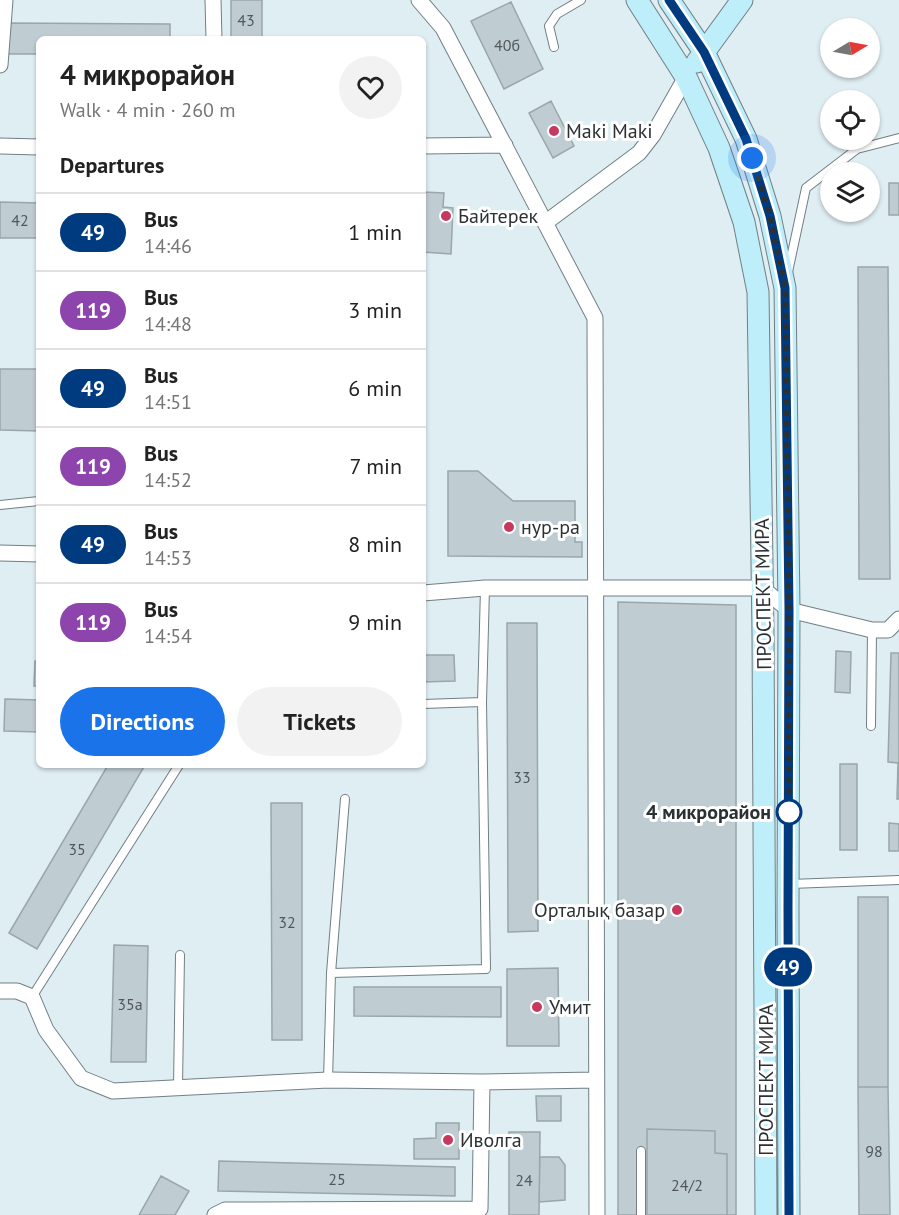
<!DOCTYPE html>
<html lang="en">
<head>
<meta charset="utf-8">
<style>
	body { margin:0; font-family:"PT Sans",sans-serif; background:#f2f2f2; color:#222; height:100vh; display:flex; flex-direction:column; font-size:22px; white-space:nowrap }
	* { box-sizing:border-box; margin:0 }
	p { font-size:20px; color:#767676 }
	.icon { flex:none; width:33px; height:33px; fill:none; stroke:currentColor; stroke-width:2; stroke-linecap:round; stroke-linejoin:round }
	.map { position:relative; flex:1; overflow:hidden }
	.details { position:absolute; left:36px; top:36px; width:390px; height:732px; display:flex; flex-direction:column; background:#fff; border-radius:9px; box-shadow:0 2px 4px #0004 }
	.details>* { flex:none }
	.badge { padding:0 12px; border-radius:20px; font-size:21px; line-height:39px }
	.needle { width:39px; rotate:80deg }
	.fabs { position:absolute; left:820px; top:18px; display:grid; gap:12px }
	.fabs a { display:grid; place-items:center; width:60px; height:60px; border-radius:50%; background:#fff; box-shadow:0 2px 4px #0004; font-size:30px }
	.you { position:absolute; width:30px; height:30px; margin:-15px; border:4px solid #fff; border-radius:50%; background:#1a73e8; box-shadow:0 0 0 9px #1a73e833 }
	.map>.badge { position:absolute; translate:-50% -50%; box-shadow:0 0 0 3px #fff }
	h2 { padding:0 24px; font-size:22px; line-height:54px }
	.round { display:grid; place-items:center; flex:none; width:63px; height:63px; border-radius:32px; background:#f2f2f2 }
	.overview { display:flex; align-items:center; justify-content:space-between; height:102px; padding:0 24px }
	h1 { font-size:28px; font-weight:800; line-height:45px }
	.cta { display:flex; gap:12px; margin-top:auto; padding:12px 24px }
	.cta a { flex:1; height:69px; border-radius:36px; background:#1a73e8; color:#fff; font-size:24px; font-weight:800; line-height:69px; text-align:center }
	.cta a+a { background:#f2f2f2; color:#222 }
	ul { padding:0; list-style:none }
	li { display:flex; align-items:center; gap:18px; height:78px; padding:0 24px; border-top:2px solid #e0e0e0 }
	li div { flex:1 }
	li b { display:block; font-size:22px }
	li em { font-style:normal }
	li .badge { min-width:66px; font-weight:700; text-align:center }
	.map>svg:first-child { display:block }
	.building { fill:#bfcdd2; stroke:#99a7ab; stroke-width:1.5 }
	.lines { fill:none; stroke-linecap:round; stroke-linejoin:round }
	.lane-casing { stroke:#727f84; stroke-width:10 }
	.street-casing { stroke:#727f84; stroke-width:17 }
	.secondary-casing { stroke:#727f84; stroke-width:23 }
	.lane { stroke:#fff; stroke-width:8 }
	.street { stroke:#fff; stroke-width:15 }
	.secondary { stroke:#bdeef9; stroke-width:21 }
	.line-casing { stroke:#fff; stroke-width:14 }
	.line { stroke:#003b80; stroke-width:9 }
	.walk { stroke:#2b3133; stroke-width:6; stroke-dasharray:0 10.8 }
	.poi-dot { fill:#c7385e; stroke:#fff; stroke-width:2 }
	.stop-dot { fill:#fff; stroke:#003b80; stroke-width:3 }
	.labels { text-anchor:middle; stroke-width:6; stroke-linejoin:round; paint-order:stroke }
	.number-label { font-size:16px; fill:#50585b }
	.poi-label { font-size:20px; fill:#2b3133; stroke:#fff; text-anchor:start }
	.street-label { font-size:20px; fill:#2b3133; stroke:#fff }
	.stop-label { font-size:20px; font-weight:bold; fill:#2b3133; stroke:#fff; text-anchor:end }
</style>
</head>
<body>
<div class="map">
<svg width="899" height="1215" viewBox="0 0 899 1215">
	<rect width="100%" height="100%" fill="#dfeef3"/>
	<!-- building -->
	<path class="building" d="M231,0H262V39H231Z
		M511,2L543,69L504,89L471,21Z
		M6,23L170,24V39H39V54H5Z
		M551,101L574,146L553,158L529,113Z
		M889,183H899V215H889Z
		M423,192L444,193L443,207L453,208L451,254L423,252Z
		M0,202L39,203V238H0Z
		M858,267H888L890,579H859Z
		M0,369H39V431L0,430Z
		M448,471H478L513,501H575V542H582V557L448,556Z
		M618,602L736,605V1215H618Z
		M507,623H537L538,931L508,932Z
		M836,651L851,652L850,693L835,692Z
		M891,653H899V799H897L898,763L888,762Z
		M423,655H454L455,681L423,682Z
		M35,661H39V686H34Z
		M5,699L39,700V732L4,731Z
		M840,764H857V850H840Z
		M108,765H145L37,949L9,933Z
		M271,803H302V1040H272Z
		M889,823L899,824V851H889Z
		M858,897H888V1087H858Z
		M114,945L148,946L146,1062H111Z
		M558,968L559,1046H507V969Z
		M354,987H501V1017L354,1016Z
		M858,1087H888L890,1215H859Z
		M536,1096H561V1121H537Z
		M436,1123H459V1159H414V1139L436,1138Z
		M647,1129L715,1131V1153L727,1154V1215H647Z
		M509,1132H540L539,1215H509Z
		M540,1157H559L565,1165V1200L539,1202Z
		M219,1161L455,1167V1196L218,1191Z
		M161,1176L189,1191L175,1215H139Z"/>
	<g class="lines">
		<defs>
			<path id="lane" d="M554,47L549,26L557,14L581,0
				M788,272L806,188L857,149L899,138
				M0,505L39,501
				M423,704L482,702L485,588
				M871,726L872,630
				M790,884L899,880
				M331,973L345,799
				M32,997L179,765
				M328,1080L331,973L486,969L482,702
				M178,1087L180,955
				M641,1151V1215"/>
			<path id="street" d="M213,0L214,39
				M419,0L443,28L595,318L597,1215
				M0,65L5,0
				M0,146L39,147
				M423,146L505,145
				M545,223L639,153L653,135L686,77
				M0,553L39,554
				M423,593L485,588H762L789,610L872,630H888L899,619
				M0,991H17L32,997L46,1030L81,1078L113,1091L328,1080L482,1082L596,1080
				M215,1215L225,1210L480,1209L482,1082"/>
			<path id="secondary" d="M637,0L686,77L719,148L744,222L758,292L763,633L766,1215
				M669,0L704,52L746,139L770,216L785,288L789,610L788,910L789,1215
				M697,62L742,0"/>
		</defs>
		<!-- lane casing -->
		<use href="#lane" class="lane-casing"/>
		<!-- street casing -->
		<use href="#street" class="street-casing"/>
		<!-- secondary casing -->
		<use href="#secondary" class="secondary-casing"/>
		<!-- lane -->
		<use href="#lane" class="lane"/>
		<!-- street -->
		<use href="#street" class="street"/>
		<!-- secondary -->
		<use href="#secondary" class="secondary"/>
	</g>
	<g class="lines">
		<defs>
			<path id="line" d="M669,0L704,52L746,139L770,216L785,288L789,610L788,910L789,1215"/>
		</defs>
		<!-- line casing -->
		<use href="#line" class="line-casing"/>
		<!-- line -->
		<use href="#line" class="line"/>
		<!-- walk -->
		<path class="walk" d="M752,158L770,216L785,288L789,610V815V812"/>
	</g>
	<!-- markers -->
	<g class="poi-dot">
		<circle cx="554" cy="131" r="6"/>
		<circle cx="446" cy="216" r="6"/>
		<circle cx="509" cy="527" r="6"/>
		<circle cx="677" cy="910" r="6"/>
		<circle cx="537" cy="1007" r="6"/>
		<circle cx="448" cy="1140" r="6"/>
	</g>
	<circle class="stop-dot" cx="789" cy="812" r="12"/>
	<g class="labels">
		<!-- number labels -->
		<g class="number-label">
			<text x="246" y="26">43</text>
			<text x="507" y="51">40б</text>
			<text x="20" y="226">42</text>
			<text x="522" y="783">33</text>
			<text x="77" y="855">35</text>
			<text x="287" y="928">32</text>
			<text x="130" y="1010">35а</text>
			<text x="874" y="1157">98</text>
			<text x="337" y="1185">25</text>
			<text x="524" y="1186">24</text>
			<text x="687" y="1191">24/2</text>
		</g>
		<!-- poi labels -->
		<g class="poi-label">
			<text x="566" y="138">Maki Maki</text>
			<text x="458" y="223">Байтерек</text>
			<text x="521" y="534">нур-ра</text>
			<text x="665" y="917" text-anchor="end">Орталық базар</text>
			<text x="549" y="1014">Умит</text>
			<text x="460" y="1147">Иволга</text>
		</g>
		<!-- street labels -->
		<g class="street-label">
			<text transform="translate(763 594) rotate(-91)" y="7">ПРОСПЕКТ МИРА</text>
			<text transform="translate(766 1080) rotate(-90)" y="7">ПРОСПЕКТ МИРА</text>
		</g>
		<!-- stop labels -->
		<g class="stop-label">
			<text x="771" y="819">4 микрорайон</text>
		</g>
	</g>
</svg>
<div class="fabs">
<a><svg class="needle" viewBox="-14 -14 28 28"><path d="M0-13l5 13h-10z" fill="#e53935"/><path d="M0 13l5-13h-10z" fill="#767676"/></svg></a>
<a><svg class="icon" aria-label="locate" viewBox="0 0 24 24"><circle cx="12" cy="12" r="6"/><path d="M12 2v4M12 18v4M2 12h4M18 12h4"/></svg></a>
<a><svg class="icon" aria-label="layers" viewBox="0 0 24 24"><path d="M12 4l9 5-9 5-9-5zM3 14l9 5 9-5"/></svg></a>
</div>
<div class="you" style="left:752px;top:158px"></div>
<b class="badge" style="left:788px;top:967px;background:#003b80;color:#fff">49</b>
<section class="details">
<div class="overview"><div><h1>4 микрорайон</h1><p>Walk · 4 min · 260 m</p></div><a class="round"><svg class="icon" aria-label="heart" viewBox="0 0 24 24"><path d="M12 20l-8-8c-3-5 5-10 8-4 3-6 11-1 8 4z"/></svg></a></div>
<h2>Departures</h2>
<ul>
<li><span class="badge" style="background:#003b80;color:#fff">49</span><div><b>Bus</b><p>14:46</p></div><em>1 min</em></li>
<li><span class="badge" style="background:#8e44ad;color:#fff">119</span><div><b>Bus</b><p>14:48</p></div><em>3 min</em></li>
<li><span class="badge" style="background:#003b80;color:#fff">49</span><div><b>Bus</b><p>14:51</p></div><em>6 min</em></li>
<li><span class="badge" style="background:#8e44ad;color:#fff">119</span><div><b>Bus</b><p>14:52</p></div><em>7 min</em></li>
<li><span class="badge" style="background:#003b80;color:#fff">49</span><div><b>Bus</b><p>14:53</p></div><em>8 min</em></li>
<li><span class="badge" style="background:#8e44ad;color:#fff">119</span><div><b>Bus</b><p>14:54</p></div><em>9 min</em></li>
</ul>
<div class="cta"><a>Directions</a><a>Tickets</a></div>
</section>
</div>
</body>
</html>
